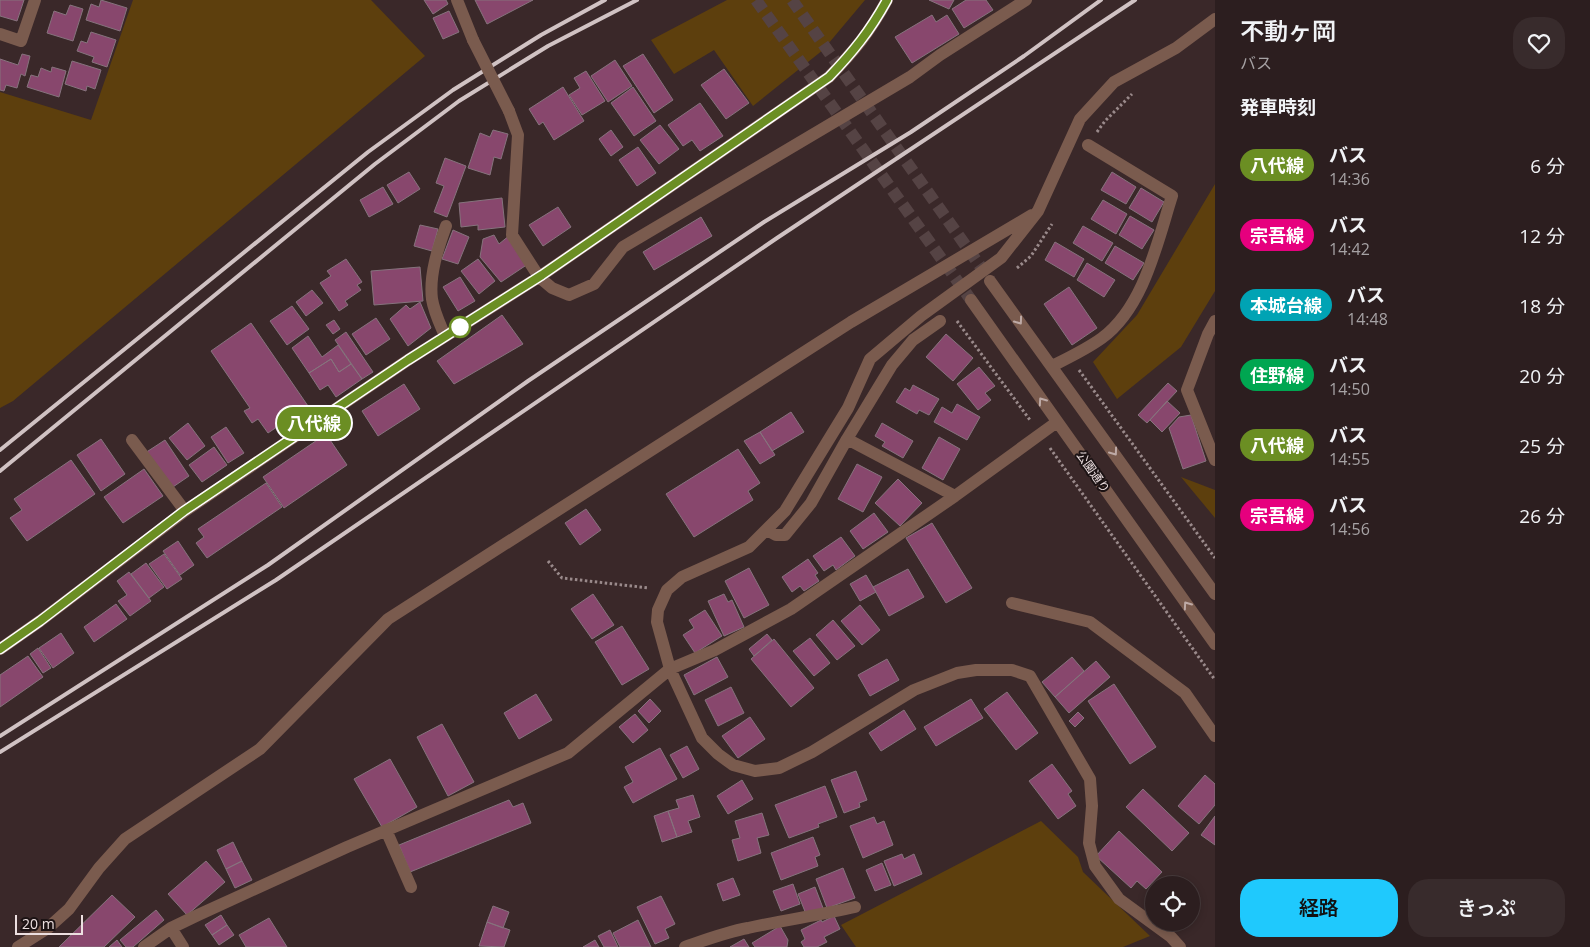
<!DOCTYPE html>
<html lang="ja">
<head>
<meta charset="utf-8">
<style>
	body { margin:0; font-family:"Open Sans","Noto Sans JP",sans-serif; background:#382b2c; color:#f1f3f6; height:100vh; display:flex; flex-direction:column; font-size:19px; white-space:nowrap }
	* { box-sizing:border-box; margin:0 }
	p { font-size:16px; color:#a6a2a4 }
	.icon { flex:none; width:28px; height:28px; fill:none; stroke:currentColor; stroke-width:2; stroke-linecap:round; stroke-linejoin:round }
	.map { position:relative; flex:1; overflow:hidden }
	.sheet { display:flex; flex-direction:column; background:#2c1e1f; width:375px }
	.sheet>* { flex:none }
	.badge { padding:0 10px; border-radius:16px; font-size:18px; line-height:32px }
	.controls { position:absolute; left:1145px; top:876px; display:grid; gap:10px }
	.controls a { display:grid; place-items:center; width:55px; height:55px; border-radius:50%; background:#2c1e1f; box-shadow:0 2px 8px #0003,0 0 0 1px #483c3d; font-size:25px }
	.scale { position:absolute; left:15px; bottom:12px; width:68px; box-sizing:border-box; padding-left:5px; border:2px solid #ecdfe0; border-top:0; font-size:14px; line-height:18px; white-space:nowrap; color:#ecdfe0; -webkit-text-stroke:4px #1c1314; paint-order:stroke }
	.map>.badge { position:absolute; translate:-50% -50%; box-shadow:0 0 0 2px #fff }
	h2 { padding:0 25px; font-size:19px; line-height:45px }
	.round { display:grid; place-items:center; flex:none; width:52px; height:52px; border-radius:20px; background:#382b2c }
	.overview { display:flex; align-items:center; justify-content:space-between; height:85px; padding:0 25px }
	h1 { font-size:24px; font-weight:600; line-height:38px }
	.action { display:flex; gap:10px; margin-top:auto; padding:10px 25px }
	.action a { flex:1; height:58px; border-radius:20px; background:#1fc9fd; color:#111; font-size:20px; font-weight:600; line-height:58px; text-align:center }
	.action a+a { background:#382b2c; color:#f1f3f6 }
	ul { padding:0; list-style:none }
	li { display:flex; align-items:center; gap:15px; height:70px; padding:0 25px }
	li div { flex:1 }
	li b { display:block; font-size:19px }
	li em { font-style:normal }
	li .badge { min-width:55px; font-weight:700; text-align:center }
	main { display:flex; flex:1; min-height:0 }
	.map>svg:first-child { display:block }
	.green { fill:#5d3f0d }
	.building { fill:#88476d; stroke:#86737d }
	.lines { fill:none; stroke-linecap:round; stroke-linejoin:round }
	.minor-tunnel { stroke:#554344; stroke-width:12; stroke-dasharray:12 6; stroke-linecap:butt }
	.path { stroke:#9a8a8b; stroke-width:3; stroke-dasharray:2.5 2.5; stroke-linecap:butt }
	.minor { stroke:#7a5b4e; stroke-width:12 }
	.rail { stroke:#d0c2c3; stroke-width:4 }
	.minor-bridge { stroke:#7a5b4e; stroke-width:12 }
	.oneway { stroke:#beaaa6 }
	.line-casing { stroke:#fff; stroke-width:11 }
	.line { stroke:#6b8e23; stroke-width:8 }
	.stop-dot { fill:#fff; stroke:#6b8e23; stroke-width:2.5 }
	.labels { text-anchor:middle; stroke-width:4; stroke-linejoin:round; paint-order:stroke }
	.street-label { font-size:12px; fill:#ecdfe0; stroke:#1c1314 }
</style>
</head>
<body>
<main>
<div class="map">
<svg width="1215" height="947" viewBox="0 0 1215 947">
	<rect width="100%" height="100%" fill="#3a2829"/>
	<!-- green -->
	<path class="green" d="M133,0H371L425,56L13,401L0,408V92L91,120Z
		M727,0H865L823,50L753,106L714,50L674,74L651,40Z
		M1215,184V291L1181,347L1117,399L1093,362L1137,315Z
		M1181,477L1215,490V518Z
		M1041,821L1078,857L1083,872L1150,936L1123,947H856L841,925Z"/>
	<!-- building -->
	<path class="building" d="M0,0H24L17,21L0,16Z
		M101,0L127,8L120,31L86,20L91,4L99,7Z
		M424,0H446L448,4L433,14Z
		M475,0H533L487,24Z
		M929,0H954L949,9Z
		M966,0H986L993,10L964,28L952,9Z
		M70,5L83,9L73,41L47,33L54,11L66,15Z
		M449,11L459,32L443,39L433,18Z
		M932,15L936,22L947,15L959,34L912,63L895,37Z
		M91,32L116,40L107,67L92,62L94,57L77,51L81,41L87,43Z
		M22,54L30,56L25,76L21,74L17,88L6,85L4,91L0,90V59L18,65Z
		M643,54L673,100L654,113L623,66Z
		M615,60L632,86L608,102L591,76Z
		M72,61L101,70L95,89L87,86L86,91L65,84Z
		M52,67L66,71L59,97L27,87L31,75L38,77L41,68L51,72Z
		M724,69L749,103L726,119L701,85Z
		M586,71L605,101L582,115L569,95L580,88L574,78Z
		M563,87L584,121L554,140L543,122L539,125L529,109Z
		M633,87L656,121L634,136L611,103Z
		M700,103L723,136L700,151L692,140L683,146L668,125Z
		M660,125L679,149L659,164L640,140Z
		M493,130L508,134L501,159L494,157L490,175L468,168L480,133L490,137Z
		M611,130L623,147L611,156L599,139Z
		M638,147L656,173L637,186L619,160Z
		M445,158L466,166L447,217L434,212L444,186L436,183Z
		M409,172L420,189L398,203L387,185Z
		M1112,172L1136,187L1126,204L1101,190Z
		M383,187L393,204L369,217L360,200Z
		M1141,188L1164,202L1152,222L1129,208Z
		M502,198L505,227L478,230V225L461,227L459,203Z
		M1103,200L1127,214L1116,234L1091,219Z
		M558,207L571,227L543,246L529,225Z
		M1130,216L1154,230L1142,249L1119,235Z
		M701,217L712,236L654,270L643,252Z
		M420,225L438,229L432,251L414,246Z
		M1083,226L1113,243L1102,261L1073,243Z
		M453,230L469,237L458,264L442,259Z
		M494,235L499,244L510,235L528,264L501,282L480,257L483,239Z
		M1055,242L1084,259L1074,277L1045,260Z
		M1115,246L1144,263L1133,280L1105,263Z
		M346,259L362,282L357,285L361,290L345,301L348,305L339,311L320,283L331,276L327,271Z
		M478,259L495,281L479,294L461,271Z
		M1087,263L1115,280L1104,297L1077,280Z
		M420,267L423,301L374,305L371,271Z
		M460,277L475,301L458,311L443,287Z
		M1069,287L1097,328L1072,345L1044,304Z
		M312,290L323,303L306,316L296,302Z
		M420,302L431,328L408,346L390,319L406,305L410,309Z
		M292,306L309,329L287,345L270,321Z
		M502,315L523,344L454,384L437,361Z
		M376,318L390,339L366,355L352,334Z
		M334,320L340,329L333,334L326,325Z
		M251,323L308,406L268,433L258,419L252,423L244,411L250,408L211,351Z
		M346,332L373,372L362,379L335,340Z
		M946,334L973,358L953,381L926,357Z
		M308,336L322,357L338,345L351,364L339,372L331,359L309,373L292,348Z
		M331,359L339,372L351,364L362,379L336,397L328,385L320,390L309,373Z
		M979,367L995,386L985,393L991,400L978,410L957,384Z
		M1168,383L1177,391L1147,423L1138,415Z
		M404,384L420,409L378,436L362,411Z
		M913,385L939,399L929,415L919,410L917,414L896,402L905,388L910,391Z
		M1167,401L1180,413L1162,432L1150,420Z
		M957,404L980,417L967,440L934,422L942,407L952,413Z
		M791,412L804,432L772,451L760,432Z
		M1191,415L1206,461L1183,469L1169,428L1179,417Z
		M188,423L205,446L187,460L169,438Z
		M882,423L913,441L903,458L882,446L885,442L875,436Z
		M226,427L244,453L228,463L211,437Z
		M760,432L775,455L760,464L744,441Z
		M326,434L347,465L284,508L263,477Z
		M939,437L960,449L943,480L922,468Z
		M101,439L125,474L101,491L77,455Z
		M165,440L189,476L170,489L145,453Z
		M214,447L227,465L202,482L189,465Z
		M738,449L760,483L748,491L753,500L694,537L666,494Z
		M71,460L95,494L27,541L10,518L22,510L14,499Z
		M857,464L882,477L863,512L838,499Z
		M144,469L163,496L123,523L104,497Z
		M898,479L922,503L900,526L875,503Z
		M266,483L282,507L207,558L196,543L204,537L198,529Z
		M586,509L601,530L580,545L565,523Z
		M874,513L888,532L863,549L850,531Z
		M932,523L972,588L946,603L906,538Z
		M841,537L855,556L836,570L833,565L824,571L813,556Z
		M178,541L194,565L180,575L163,551Z
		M164,554L182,579L167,589L149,564Z
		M808,559L818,573L815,575L819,581L804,591L800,586L792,592L782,577Z
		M146,563L164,587L149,598L131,574Z
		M749,568L769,605L744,618L725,581Z
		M908,569L924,597L889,616L873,587Z
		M129,572L151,601L130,616L118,601L127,595L117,581Z
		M866,575L876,592L860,601L850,584Z
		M593,594L614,625L592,639L571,609Z
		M724,594L728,602L732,600L744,627L724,636L708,601Z
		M116,604L127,619L94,642L84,627Z
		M860,605L880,630L862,645L841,621Z
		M705,610L722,636L695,653L683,635L694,628L689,620Z
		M833,620L855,646L837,660L816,635Z
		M622,626L649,669L622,685L595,642Z
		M61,633L74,653L53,668L39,648Z
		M767,634L772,640L754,656L749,649Z
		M810,638L830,663L814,676L793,651Z
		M774,639L814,688L791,707L751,659Z
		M38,648L51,668L43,673L30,654Z
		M28,656L43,677L0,707V675Z
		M717,657L728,677L694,695L684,675Z
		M1072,657L1084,671L1055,697L1042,682Z
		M887,659L899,680L870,696L858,675Z
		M1096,661L1110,677L1069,713L1055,697Z
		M1114,684L1156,747L1130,764L1088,701Z
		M731,687L744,713L718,726L705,700Z
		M1007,692L1038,733L1016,750L984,709Z
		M536,694L552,720L519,739L504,713Z
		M650,699L661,711L649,723L638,711Z
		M971,699L983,718L936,746L924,727Z
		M904,710L916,729L881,751L869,733Z
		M1078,712L1084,718L1075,727L1069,721Z
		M635,714L648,730L633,743L619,727Z
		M750,717L765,739L738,758L722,736Z
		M442,724L474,782L448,796L417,737Z
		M687,746L699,769L683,778L670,755Z
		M660,748L677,779L633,803L624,787L633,782L625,767Z
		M390,759L417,807L382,827L354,779Z
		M1052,764L1072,791L1068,794L1076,806L1058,819L1029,781Z
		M856,771L867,800L859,803L860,807L844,813L831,780Z
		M1205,775L1215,784V805L1199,824L1178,806Z
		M742,780L753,799L728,814L717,796Z
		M825,786L837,817L818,824L819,827L789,838L775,805Z
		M1143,789L1189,833L1172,851L1126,807Z
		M693,795L700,817L688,821L692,832L677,837L668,811L679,808L676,800Z
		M509,800L513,807L523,803L531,823L410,872L399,845Z
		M668,811L677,837L662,842L654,816Z
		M762,813L769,835L757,838L761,853L738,861L732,840L740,838L735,821Z
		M1215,816V845L1201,835Z
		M874,817L877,824L884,821L893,845L863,858L850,826Z
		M1119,831L1162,872L1146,889L1137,881L1131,888L1096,856Z
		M813,837L820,855L815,857L818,866L781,880L771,853Z
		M233,842L242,861L226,869L217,850Z
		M902,854L904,859L914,854L922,874L894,886L884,861Z
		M206,861L225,882L187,915L168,894Z
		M242,861L252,880L235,888L226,869Z
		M882,863L891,885L875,891L866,870Z
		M843,868L855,898L827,908L816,879Z
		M733,878L740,895L723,901L717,884Z
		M793,884L800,904L781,911L773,891Z
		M815,887L823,908L806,914L798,894Z
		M112,895L135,917L104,947H59Z
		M661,896L675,924L665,929L669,938L655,944L637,907Z
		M493,906L509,912L503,928L487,922Z
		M156,910L164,920L133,947H126L120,940Z
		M221,915L227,925L212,935L205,925Z
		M834,916L840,929L824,937L827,942L817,947H804L801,942L805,939L801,930L821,920L822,922Z
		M269,918L287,947H246L239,935Z
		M638,920L651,947H620L613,933Z
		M487,922L510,930L504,947L479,946Z
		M227,925L234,935L219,945L212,935Z
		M780,926L788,940L787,947H755L752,943Z
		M610,930L618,947H604L598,936Z
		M744,939L749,947H730Z
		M117,940L122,947H109Z
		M595,940L599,947H583Z"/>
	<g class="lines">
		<!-- minor-tunnel -->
		<path class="minor-tunnel" d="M756,0L971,300
			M792,0L990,280"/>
		<!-- path -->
		<path class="path" d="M1097,132L1105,121L1132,94
			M1017,268L1031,256L1052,224
			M957,321L1030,420
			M1079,370L1215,558
			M1050,448L1215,680
			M548,561L562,578L649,588"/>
		<!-- minor -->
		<path class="minor" d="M457,0L473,40
			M0,34L21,41L35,0
			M509,111L518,135L512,235L539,277L552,288L569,295L594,284L623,247L910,77L940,55L1026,0
			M990,281L1215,594
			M971,300L1215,644
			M1215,321L1208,334L1187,390L1215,460
			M445,336C440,324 434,312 432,299C429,275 438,248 446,226
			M1052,366C1068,358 1087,349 1102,338C1144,307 1157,243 1172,196L1088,145
			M847,439L955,496
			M132,440L185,511
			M767,530L776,535H785L811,503L847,439L892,365L913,340L940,321
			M1012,603L1090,622L1185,693L1215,736
			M0,649L40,621L185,511L408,360L542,275L829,77C854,51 870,32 887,0
			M386,830L411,887
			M171,928L183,947
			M18,947L48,928L69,909L99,868L125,839L260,749L388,619L851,322L1032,215
			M144,947L171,928L198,915L347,847L568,753L670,669L715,650L791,609L955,496L1057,422
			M685,947C705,940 726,932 748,928C784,920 820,915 855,907
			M1180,947L1171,937L1119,899L1095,866L1089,843L1092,806L1090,779L1030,676L1012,670H976L957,673L914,690L812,752L779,768L755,771L733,765L718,754L702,738L670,669L657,622L658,610L667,590L682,577L749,547L785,511L848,408L870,359L921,316L1001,258L1038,211L1080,119L1114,82L1176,48L1215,19"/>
		<!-- rail -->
		<path class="rail" d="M0,450L368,152L453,90L541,35L605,0
			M0,471L375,164L459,101L548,46L637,0
			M0,736L268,565L528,381L764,222L911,132L1024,56L1101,0
			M0,752L276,580L777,238L1135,0"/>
		<!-- minor-bridge -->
		<path class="minor-bridge" d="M473,40L509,111"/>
	</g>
	<!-- one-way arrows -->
	<defs><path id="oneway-chevron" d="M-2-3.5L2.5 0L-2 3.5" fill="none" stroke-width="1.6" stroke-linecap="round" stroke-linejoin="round" transform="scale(1.25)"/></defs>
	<g class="oneway">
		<use href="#oneway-chevron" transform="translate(1019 321) rotate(54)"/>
		<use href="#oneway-chevron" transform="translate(1042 401) rotate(-125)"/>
		<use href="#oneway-chevron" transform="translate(1114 452) rotate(54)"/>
		<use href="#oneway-chevron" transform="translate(1187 605) rotate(-125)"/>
	</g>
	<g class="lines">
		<defs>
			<path id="line" d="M0,649L40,621L184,511L408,360L542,275L829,77C853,52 870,31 887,0"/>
		</defs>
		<!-- line casing -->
		<use href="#line" class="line-casing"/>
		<!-- line -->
		<use href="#line" class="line"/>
	</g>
	<!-- markers -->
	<circle class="stop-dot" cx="460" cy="327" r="10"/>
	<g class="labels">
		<!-- street labels -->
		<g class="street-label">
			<text transform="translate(1093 472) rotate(55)" y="4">公園通り</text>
		</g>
	</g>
</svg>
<div class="controls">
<a><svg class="icon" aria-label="locate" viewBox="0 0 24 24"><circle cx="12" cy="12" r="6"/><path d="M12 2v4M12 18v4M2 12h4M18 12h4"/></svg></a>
</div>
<div class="scale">20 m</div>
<b class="badge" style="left:314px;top:423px;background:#6b8e23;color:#fff">八代線</b>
</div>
<section class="sheet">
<div class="overview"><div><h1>不動ヶ岡</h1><p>バス</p></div><a class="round"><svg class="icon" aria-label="heart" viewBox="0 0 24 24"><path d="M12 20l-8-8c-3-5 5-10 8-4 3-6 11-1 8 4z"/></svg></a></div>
<h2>発車時刻</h2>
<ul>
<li><span class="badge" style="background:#6b8e23;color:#fff">八代線</span><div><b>バス</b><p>14:36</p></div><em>6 分</em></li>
<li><span class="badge" style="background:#e6007e;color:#fff">宗吾線</span><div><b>バス</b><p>14:42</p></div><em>12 分</em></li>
<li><span class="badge" style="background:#00a3b4;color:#fff">本城台線</span><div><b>バス</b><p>14:48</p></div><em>18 分</em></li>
<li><span class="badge" style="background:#00a651;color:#fff">住野線</span><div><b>バス</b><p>14:50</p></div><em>20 分</em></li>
<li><span class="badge" style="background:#6b8e23;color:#fff">八代線</span><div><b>バス</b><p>14:55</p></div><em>25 分</em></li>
<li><span class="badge" style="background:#e6007e;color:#fff">宗吾線</span><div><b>バス</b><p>14:56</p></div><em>26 分</em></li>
</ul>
<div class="action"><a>経路</a><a>きっぷ</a></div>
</section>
</main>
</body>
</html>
